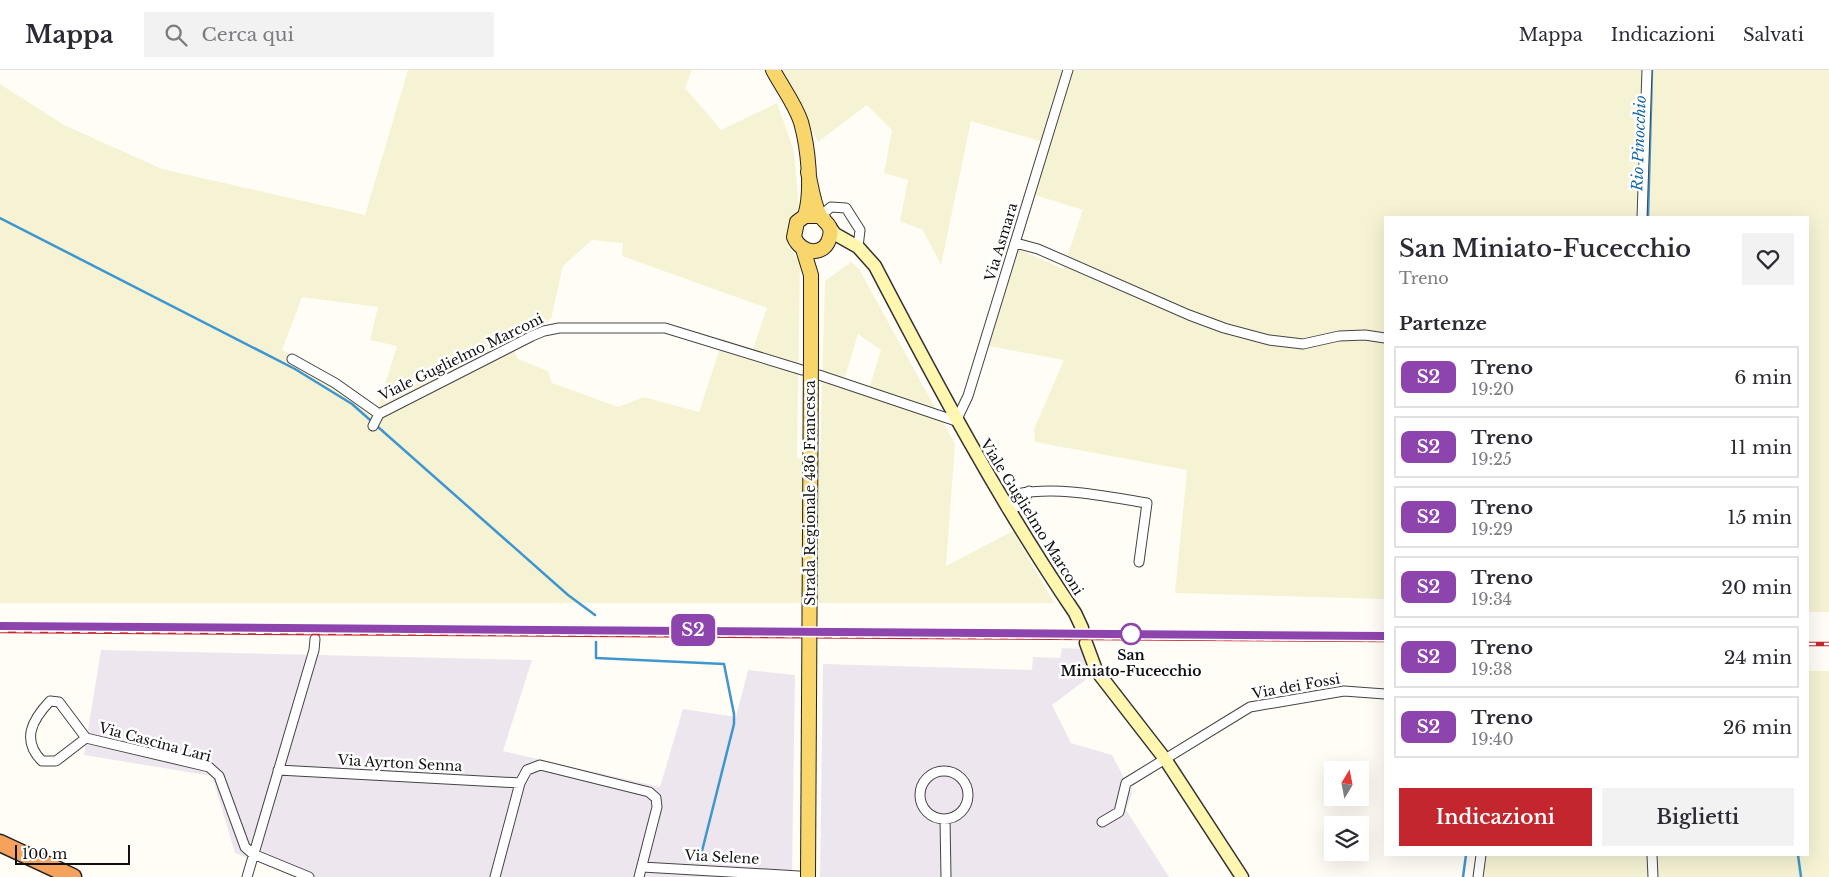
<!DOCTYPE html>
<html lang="it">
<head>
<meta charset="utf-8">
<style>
	body { margin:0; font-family:"Libre Baskerville",serif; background:#f2f2f3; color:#2b2b33; height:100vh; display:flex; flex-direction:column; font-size:19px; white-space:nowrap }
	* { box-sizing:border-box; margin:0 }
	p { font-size:16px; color:#7c7c81 }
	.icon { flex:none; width:28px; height:28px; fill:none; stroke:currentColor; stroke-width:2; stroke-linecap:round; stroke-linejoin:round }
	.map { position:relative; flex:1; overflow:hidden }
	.sheet { position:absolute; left:1384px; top:146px; width:425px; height:640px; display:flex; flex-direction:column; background:#fff; border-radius:0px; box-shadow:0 5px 20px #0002 }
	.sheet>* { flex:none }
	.badge { padding:0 10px; border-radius:8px; font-size:18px; line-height:32px }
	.needle { width:32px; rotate:10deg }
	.controls { position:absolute; left:1324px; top:691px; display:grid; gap:10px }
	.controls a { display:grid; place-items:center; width:45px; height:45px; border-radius:0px; background:#fff; box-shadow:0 5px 20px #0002; font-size:25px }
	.scale { position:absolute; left:15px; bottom:12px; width:115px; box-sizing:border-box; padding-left:5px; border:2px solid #111; border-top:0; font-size:14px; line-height:18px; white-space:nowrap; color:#111; -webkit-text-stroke:4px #fff; paint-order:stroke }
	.map>.badge { position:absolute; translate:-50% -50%; box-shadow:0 0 0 2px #fff }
	h2 { padding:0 15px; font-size:19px; line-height:45px }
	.round { display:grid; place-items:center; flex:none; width:52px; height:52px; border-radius:0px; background:#f2f2f3 }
	.head { display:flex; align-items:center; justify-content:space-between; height:85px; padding:0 15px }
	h1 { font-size:24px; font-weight:600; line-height:38px }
	.primary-button { display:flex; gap:10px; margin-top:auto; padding:10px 15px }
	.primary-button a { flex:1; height:58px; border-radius:0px; background:#c4262e; color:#fff; font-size:20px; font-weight:600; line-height:58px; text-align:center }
	.primary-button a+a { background:#f2f2f3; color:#2b2b33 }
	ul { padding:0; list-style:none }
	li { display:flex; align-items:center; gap:15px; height:62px; margin:0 10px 8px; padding:0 5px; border:2px solid #e1e1e2; border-radius:0px }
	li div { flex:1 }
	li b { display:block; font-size:19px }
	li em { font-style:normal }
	li .badge { min-width:55px; font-weight:700; text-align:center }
	header { display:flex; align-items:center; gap:30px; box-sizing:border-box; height:70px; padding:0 25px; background:#fff; border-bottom:1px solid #e1e1e2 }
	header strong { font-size:24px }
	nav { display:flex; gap:28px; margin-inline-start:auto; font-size:18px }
	.search { width:350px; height:45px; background:#f2f2f3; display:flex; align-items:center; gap:12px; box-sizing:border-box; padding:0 18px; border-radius:0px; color:#7c7c81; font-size:19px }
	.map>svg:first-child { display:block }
	.industrial { fill:#eee6ef }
	.farmland { fill:#f6f3d4; fill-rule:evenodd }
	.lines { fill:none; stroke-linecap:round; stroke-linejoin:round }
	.stream { stroke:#3f96cf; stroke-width:2.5 }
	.street-tunnel { stroke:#dbdad3; stroke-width:9; stroke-dasharray:9 4.5; stroke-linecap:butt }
	.street-casing { stroke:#444; stroke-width:11 }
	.secondary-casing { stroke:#333; stroke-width:15 }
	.primary-casing { stroke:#222; stroke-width:16 }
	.highway-casing { stroke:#222; stroke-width:19 }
	.street { stroke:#fff; stroke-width:9 }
	.secondary { stroke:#fff6b0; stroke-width:12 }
	.primary { stroke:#f9d66b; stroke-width:14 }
	.highway { stroke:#f5a25d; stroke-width:16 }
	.rail-casing { stroke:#c4262e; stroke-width:4.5 }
	.rail { stroke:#fff; stroke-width:2.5; stroke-dasharray:8; stroke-linecap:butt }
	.primary-bridge-casing { stroke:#222; stroke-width:16; stroke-linecap:butt }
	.primary-bridge { stroke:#f9d66b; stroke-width:14 }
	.line-casing { stroke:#fff; stroke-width:11 }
	.line { stroke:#8e44ad; stroke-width:8 }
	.stop-dot { fill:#fff; stroke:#8e44ad; stroke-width:2.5 }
	.labels { text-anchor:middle; stroke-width:5; stroke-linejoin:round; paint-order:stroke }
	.street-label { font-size:14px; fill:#111; stroke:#fff }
	.stop-label { font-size:14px; font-weight:bold; fill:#111; stroke:#fff }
	.water-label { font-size:15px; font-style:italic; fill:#1768a6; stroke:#fff }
</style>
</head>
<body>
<header>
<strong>Mappa</strong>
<div class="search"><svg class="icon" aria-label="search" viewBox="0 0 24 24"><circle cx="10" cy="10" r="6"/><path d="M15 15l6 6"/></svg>Cerca qui</div>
<nav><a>Mappa</a><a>Indicazioni</a><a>Salvati</a></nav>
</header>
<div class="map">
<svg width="1829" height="807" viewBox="0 0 1829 807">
	<rect width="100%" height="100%" fill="#fffdf5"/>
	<!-- industrial -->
	<path class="industrial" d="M1062,578L1082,579L1092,605L1052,635L1071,673L1112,685L1132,723L1126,740L1169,807H820L823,594L1032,600L1033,587L1060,588Z
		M101,580L532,590L503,681L660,717L683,639L736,647L748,600L795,605L792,807H295L235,783L212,706L84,685Z"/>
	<!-- farmland -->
	<path class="farmland" d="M408,0H692L685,18L721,60L777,33L794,81L799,138L791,147L788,163V176L800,192L797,388L820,389L825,211L851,192L859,199L955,374L946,496L1013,461L1054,533H0V14L64,55L162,99L365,145ZM592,170L623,173L622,186L767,238L753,279L723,269L699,342L644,327L618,337L552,313L548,301L518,289L510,272L551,249L563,196ZM302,227L378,237L370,270L397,276L378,337L282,280ZM858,264L881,280L869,319L844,310Z
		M782,0H1829V542H1808V148H1385V529L1175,523L1187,400L1035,372L1034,359L1064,290L988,276L1019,179L1063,199L1083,140L1035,125L1050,74L971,51L941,195L923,160L900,151L908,110L884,103L892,60L867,35L818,72Z
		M1808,601H1829V807H1483L1486,785H1808Z"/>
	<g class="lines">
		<!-- stream -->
		<path class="stream" d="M0,148L295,299L352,334L568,525L595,545
			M1648,148L1652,0
			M596,572V588L724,594L734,644V654L701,785
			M1798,785L1801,807
			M1463,807L1466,785"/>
		<!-- street-tunnel -->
		<path class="street-tunnel" d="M315,569L316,553"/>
		<defs>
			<path id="street" d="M1642,148L1647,0
				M825,150V142L831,137L846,138L860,160L858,177
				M1016,173L1038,179L1189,245L1224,258L1269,270L1303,274L1339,266L1365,265L1385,268
				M292,289L335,313L379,344
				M819,305L956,351L968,326L1068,0
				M379,344L532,266L544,261L559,258H665L802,300
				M373,356L379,344
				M1007,439L1016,424C1060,416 1103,426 1147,433L1139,492
				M1007,439C1021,438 1023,433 1029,421
				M86,668L56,691H42C21,670 32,650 50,631L59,632L86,668L209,697L219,706L245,777L253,784L309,807
				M278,700L520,713
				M920 725a24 24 0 1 1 48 0a24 24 0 1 1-48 0Z
				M945,749L946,807
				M1102,752L1119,742L1126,713L1250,637L1344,621L1385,624
				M1652,785L1653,807
				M642,797L799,806
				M247,807L314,580L315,569
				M495,807L520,713L527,700L540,695L649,722L656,728L657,737L639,807
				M1478,807L1481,785"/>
			<path id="secondary" d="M830,157L835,164L858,177L875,196C937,315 999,431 1075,543L1082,558
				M1086,573L1096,600L1165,689L1242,807"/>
			<path id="primary" d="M773,0C782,17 795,34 801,52C808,77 813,121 805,146
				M808,102C811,115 813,132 819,144C823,152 833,154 830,166C826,187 801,185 794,167L797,152L805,146H819
				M803,179L811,205V284"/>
			<path id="highway" d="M0,773L73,807"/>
		</defs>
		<!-- street casing -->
		<use href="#street" class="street-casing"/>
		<!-- secondary casing -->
		<use href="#secondary" class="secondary-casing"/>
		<!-- primary casing -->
		<use href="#primary" class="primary-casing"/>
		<!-- highway casing -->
		<use href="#highway" class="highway-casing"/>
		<!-- street -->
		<use href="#street" class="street"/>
		<!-- secondary -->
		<use href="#secondary" class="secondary"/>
		<!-- primary -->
		<use href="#primary" class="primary"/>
		<!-- highway -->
		<use href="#highway" class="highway"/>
		<defs>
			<path id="rail" d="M0,561L1385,570
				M1808,574H1829"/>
		</defs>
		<!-- rail casing -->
		<use href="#rail" class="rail-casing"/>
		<!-- rail -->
		<use href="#rail" class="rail"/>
		<defs>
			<path id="primary-bridge" d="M808,807L811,284"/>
		</defs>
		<!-- primary-bridge casing -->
		<use href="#primary-bridge" class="primary-bridge-casing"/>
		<!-- primary-bridge -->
		<use href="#primary-bridge" class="primary-bridge"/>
	</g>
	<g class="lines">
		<defs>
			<path id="line" d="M0,556L1385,566"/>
		</defs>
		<!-- line casing -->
		<use href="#line" class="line-casing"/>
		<!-- line -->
		<use href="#line" class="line"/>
	</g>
	<!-- markers -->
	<circle class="stop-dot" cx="1131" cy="564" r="10"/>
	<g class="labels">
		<!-- street labels -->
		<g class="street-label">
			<text transform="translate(1001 172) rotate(-73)" y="5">Via Asmara</text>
			<text transform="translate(461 287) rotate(-26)" y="5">Viale Guglielmo Marconi</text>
			<text transform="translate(810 423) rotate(-90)" y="5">Strada Regionale 436 Francesca</text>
			<text transform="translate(1032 447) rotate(58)" y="5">Viale Guglielmo Marconi</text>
			<text transform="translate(1296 616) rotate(-10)" y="5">Via dei Fossi</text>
			<text transform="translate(155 672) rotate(15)" y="5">Via Cascina Lari</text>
			<text transform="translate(400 693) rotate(3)" y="5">Via Ayrton Senna</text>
			<text transform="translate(722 787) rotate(3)" y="5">Via Selene</text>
		</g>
		<!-- stop labels -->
		<g class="stop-label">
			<text x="1131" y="590">San<tspan x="1131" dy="16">Miniato-Fucecchio</tspan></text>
		</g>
		<!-- water labels -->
		<g class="water-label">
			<text transform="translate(1639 73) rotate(-88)" y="5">Rio Pinocchio</text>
		</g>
	</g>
</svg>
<div class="controls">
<a><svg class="needle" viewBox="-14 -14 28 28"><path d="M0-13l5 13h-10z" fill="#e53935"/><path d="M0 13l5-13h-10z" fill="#7c7c81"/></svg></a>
<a><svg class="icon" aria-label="layers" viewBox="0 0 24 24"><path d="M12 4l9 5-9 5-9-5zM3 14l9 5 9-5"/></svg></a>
</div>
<div class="scale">100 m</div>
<b class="badge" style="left:693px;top:560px;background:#8e44ad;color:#fff">S2</b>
<section class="sheet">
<div class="head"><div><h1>San Miniato-Fucecchio</h1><p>Treno</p></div><a class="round"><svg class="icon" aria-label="heart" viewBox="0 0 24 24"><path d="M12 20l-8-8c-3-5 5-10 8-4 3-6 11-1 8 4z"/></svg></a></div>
<h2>Partenze</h2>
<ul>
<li><span class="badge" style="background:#8e44ad;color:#fff">S2</span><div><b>Treno</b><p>19:20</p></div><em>6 min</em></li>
<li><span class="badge" style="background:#8e44ad;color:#fff">S2</span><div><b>Treno</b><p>19:25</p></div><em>11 min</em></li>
<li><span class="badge" style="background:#8e44ad;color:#fff">S2</span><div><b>Treno</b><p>19:29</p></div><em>15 min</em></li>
<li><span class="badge" style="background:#8e44ad;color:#fff">S2</span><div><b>Treno</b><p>19:34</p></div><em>20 min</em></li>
<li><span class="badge" style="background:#8e44ad;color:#fff">S2</span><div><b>Treno</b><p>19:38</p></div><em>24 min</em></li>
<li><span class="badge" style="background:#8e44ad;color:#fff">S2</span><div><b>Treno</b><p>19:40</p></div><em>26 min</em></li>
</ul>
<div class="primary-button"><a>Indicazioni</a><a>Biglietti</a></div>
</section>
</div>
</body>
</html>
